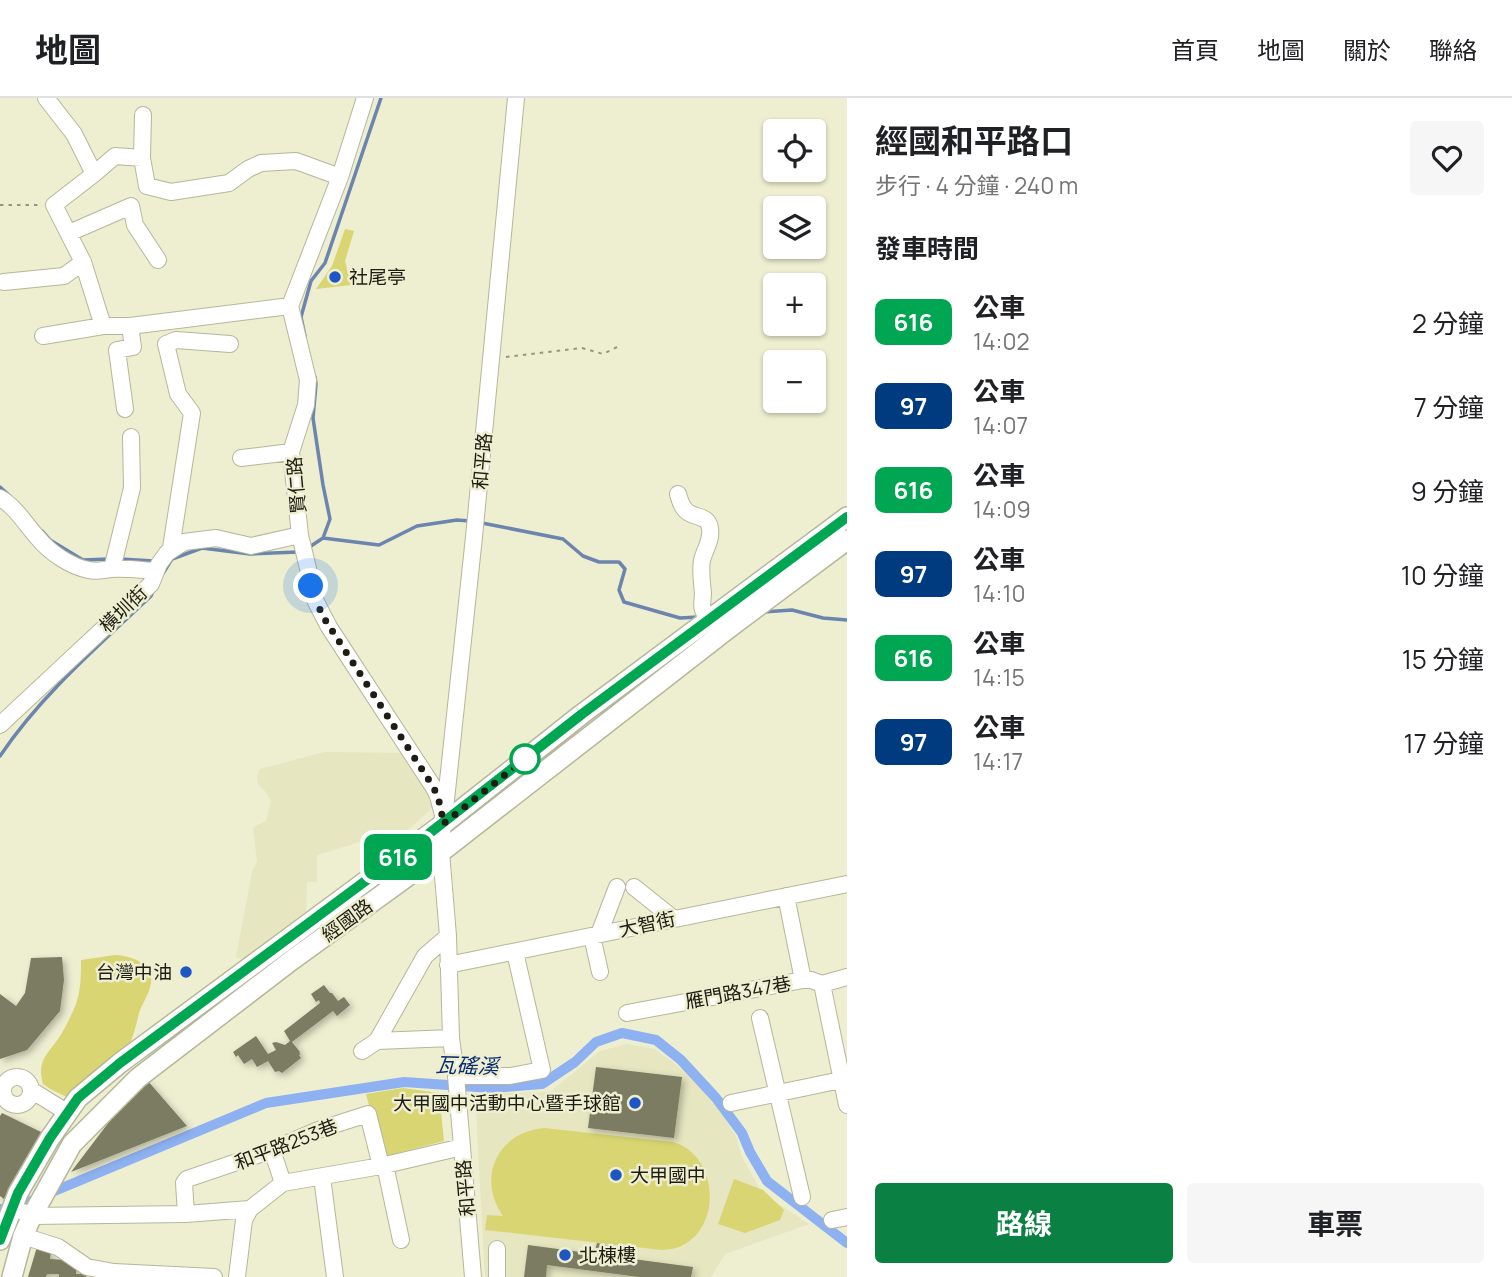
<!DOCTYPE html>
<html lang="zh-TW">
<head>
<meta charset="utf-8">
<style>
	body { margin:0; font-family:Manrope,"Noto Sans TC",sans-serif; background:#f6f6f6; color:#202124; height:100vh; display:flex; flex-direction:column; font-size:26px; white-space:nowrap }
	* { box-sizing:border-box; margin:0 }
	p { font-size:23px; color:#757577 }
	.icon { flex:none; width:38px; height:38px; fill:none; stroke:currentColor; stroke-width:2; stroke-linecap:round; stroke-linejoin:round }
	.map { position:relative; flex:1; overflow:hidden }
	.side { display:flex; flex-direction:column; background:#fff; width:665px }
	.side>* { flex:none }
	.badge { padding:0 14px; border-radius:10px; font-size:24px; line-height:46px }
	.fabs { position:absolute; left:763px; top:21px; display:grid; gap:14px }
	.fabs a { display:grid; place-items:center; width:63px; height:63px; border-radius:7px; background:#fff; box-shadow:0 2px 5px #0004; font-size:35px }
	.you { position:absolute; width:35px; height:35px; margin:-18px; border:5px solid #fff; border-radius:50%; background:#1a73e8; box-shadow:0 0 0 10px #1a73e833 }
	.map>.badge { position:absolute; translate:-50% -50%; box-shadow:0 0 0 4px #fff }
	h2 { padding:0 28px; font-size:26px; line-height:63px }
	.round { display:grid; place-items:center; flex:none; width:74px; height:74px; border-radius:7px; background:#f6f6f6 }
	.summary { display:flex; align-items:center; justify-content:space-between; height:119px; padding:0 28px }
	h1 { font-size:33px; font-weight:700; line-height:52px }
	.cta { display:flex; gap:14px; margin-top:auto; padding:14px 28px }
	.cta a { flex:1; height:80px; border-radius:7px; background:#0b8043; color:#fff; font-size:28px; font-weight:700; line-height:80px; text-align:center }
	.cta a+a { background:#f6f6f6; color:#202124 }
	ul { padding:0; list-style:none }
	li { display:flex; align-items:center; gap:21px; height:84px; padding:0 28px }
	li div { flex:1 }
	li b { display:block; font-size:26px }
	li em { font-style:normal }
	li .badge { min-width:77px; font-weight:700; text-align:center }
	header { display:flex; align-items:center; gap:42px; box-sizing:border-box; height:98px; padding:0 35px; background:#fff; border-bottom:2px solid #e0e0e0 }
	header strong { font-size:33px }
	nav { display:flex; gap:38px; margin-inline-start:auto; font-size:24px }
	main { display:flex; flex:1; min-height:0 }
	.map>svg:first-child { display:block }
	.built { fill:#e6e6c1 }
	.green { fill:#d8d572 }
	.lines { fill:none; stroke-linecap:round; stroke-linejoin:round }
	.stream { stroke:#6b85ae; stroke-width:3.5 }
	.canal { stroke:#8db1f1; stroke-width:10 }
	.building { fill:#7c7c62; filter:url(#shadow) }
	.minor-casing { stroke:#b6b69a; stroke-width:18 }
	.major-casing { stroke:#b6b69a; stroke-width:22 }
	.path { stroke:#969681; stroke-width:2; stroke-dasharray:3.5 5; stroke-linecap:butt }
	.minor { stroke:#fff; stroke-width:16 }
	.major { stroke:#fff; stroke-width:19 }
	.line-casing { stroke:#fff; stroke-width:16 }
	.line { stroke:#00a651; stroke-width:10 }
	.walk { stroke:#1d1d13; stroke-width:7; stroke-dasharray:0 12.6 }
	.poi-dot { fill:#1e57c4; stroke:#eeeed1; stroke-width:2.5 }
	.stop-dot { fill:#fff; stroke:#00a651; stroke-width:3.5 }
	.labels { text-anchor:middle; stroke-width:5; stroke-linejoin:round; paint-order:stroke }
	.poi-label { font-size:19px; fill:#1d1d13; stroke:#eeeed1; text-anchor:start }
	.street-label { font-size:19px; fill:#1d1d13; stroke:#eeeed1 }
	.water-label { font-size:21px; font-style:italic; fill:#082c70; stroke:#eeeed1 }
</style>
</head>
<body>
<header>
<strong>地圖</strong>
<nav><a>首頁</a><a>地圖</a><a>關於</a><a>聯絡</a></nav>
</header>
<main>
<div class="map">
<svg width="847" height="1179" viewBox="0 0 847 1179">
	<defs>
		<filter id="shadow"><feDropShadow dx="3" dy="3" stdDeviation="3.5" flood-color="#0004"/></filter>
	</defs>
	<rect width="100%" height="100%" fill="#eeeed1"/>
	<!-- built -->
	<path class="built" d="M325,654L401,655L434,708L396,743L360,744L317,757V784H307L306,813L242,862L236,859L252,774L257,763L253,729L266,723L270,708L271,703L265,693L258,686L257,677L260,671Z
		M627,946L655,951L691,978L723,1017L736,1039L742,1059L762,1095L809,1126L725,1156L711,1179H485L475,995L550,994L600,953Z"/>
	<!-- green -->
	<path class="green" d="M345,131L354,133L345,163L351,187L316,191L332,168Z
		M115,857C133,858 157,867 150,889C148,898 142,906 139,915C136,928 133,940 127,952L69,1000L52,992L43,986C37,963 46,958 58,941C65,931 71,918 76,906C81,892 81,877 81,862Z
		M403,990L439,995L444,1043L383,1059L366,996Z
		M544,1030L673,1044C719,1057 723,1131 679,1149C674,1151 668,1151 662,1152L485,1132L487,1117L503,1118C476,1079 498,1034 544,1030Z
		M734,1081L763,1092L784,1112L780,1122L745,1135L718,1126Z"/>
	<g class="lines">
		<!-- stream -->
		<path class="stream" d="M305,238L301,219L311,183L325,165L381,0
			M315,279L316,286L313,320L323,387L330,421L323,440
			M0,389L11,399
			M482,425L563,441L583,458L599,464H619L625,471L619,492L624,504L680,520L699,519
			M42,433L50,442L83,462L109,461
			M308,450L323,440L379,447L417,428L457,422L470,423
			M120,461L154,463
			M172,461L202,450L250,456L298,454
			M162,477L172,461
			M763,514L792,512L823,520L847,522
			M0,658C41,597 98,548 151,498L153,493"/>
		<!-- canal -->
		<path class="canal" d="M0,1111L9,1112L266,1005L404,984L492,990L542,986L575,964L596,944L622,935L656,942L681,962L716,1000L742,1035L750,1054L767,1083L847,1145"/>
	</g>
	<!-- building -->
	<path class="building" d="M62,859L64,882L60,913L27,952L0,961V896L16,908L25,895L31,860Z
		M324,887L330,895H332L338,903L344,899L350,907L337,918L333,913L292,944L300,954L299,955L301,956L299,957L301,960L282,975L279,973L275,974L268,963L257,969L252,961L244,966L238,957L236,959L233,954L256,938L268,956L276,952L272,945L276,944L285,947L290,943L284,933L320,905L319,902L316,904L311,896Z
		M596,969L682,979L674,1040L588,1030Z
		M147,982L187,1028L71,1074L131,995Z
		M2,1015L43,1035L4,1101L0,1098V1018Z
		M597,1145L617,1149L616,1157L595,1153Z
		M528,1147L693,1169L691,1179H639L547,1167L546,1179H524Z
		M37,1149L51,1153L50,1161L66,1162L77,1168L76,1176H87L86,1179H59V1176H47L46,1179H28Z"/>
	<g class="lines">
		<defs>
			<path id="minor" d="M46,0L74,36L94,76L54,107L83,164L103,228H130L290,208
				M365,0L340,79L290,208L308,282L306,307L291,354L300,437L316,504L329,529L434,690L438,698L443,717L441,754L448,838L451,940L456,978L473,1179
				M142,60L143,17
				M94,76L115,58L142,60L147,88L171,94L229,85L248,71L261,65L296,63L340,79
				M69,135L131,108L135,127L158,162
				M4,184L64,178L83,164
				M43,238L103,228
				M125,311L117,252L133,249L130,228
				M241,360L291,354
				M678,396C680,403 682,411 689,415C698,420 708,418 710,430C712,442 705,451 702,462C700,474 702,484 703,495C703,501 701,507 703,512C706,520 713,523 720,526
				M0,400C16,409 26,427 38,440C49,454 71,469 89,472C96,474 103,472 111,471C125,470 141,472 155,473
				M171,450L192,315L178,296L166,246L176,242L230,246
				M112,471L132,390L131,339
				M0,627L151,486L159,466L167,455L184,444L216,440L251,448L300,437
				M445,711L474,439L516,0
				M634,789L674,821
				M786,798L803,882
				M599,836L617,789
				M592,838L600,874
				M448,867L847,786
				M822,886L847,1007
				M627,915L803,882H811L822,886L847,879
				M760,920L802,1099
				M377,943L451,940
				M362,953L377,943L425,858L448,838
				M456,978H510L542,972L515,854
				M3 993a14 14 0 1 1 28 0a14 14 0 1 1-28 0Z
				M31,992L68,1015
				M731,1005L841,982
				M272,1052L283,1085
				M385,1067L401,1142
				M322,1079L335,1179
				M23,1114L32,1118L186,1116L250,1111
				M186,1116L184,1085L187,1081L272,1052L318,1032L368,1016L381,1068
				M832,1122L847,1119
				M23,1138L58,1149L87,1169L114,1174L214,1179
				M497,1151V1179
				M237,1179L244,1122L250,1111L283,1085L381,1068L462,1049"/>
			<path id="major" d="M0,1142L18,1095L50,1040L78,1000L120,965L443,726L582,616L847,419
				M12,1179L23,1138L32,1118L72,1046L138,980L292,862L441,754L729,530L847,442"/>
		</defs>
		<!-- minor casing -->
		<use href="#minor" class="minor-casing"/>
		<!-- major casing -->
		<use href="#major" class="major-casing"/>
		<!-- path -->
		<path class="path" d="M0,107H39
			M506,259L582,250L603,256L617,249"/>
		<!-- minor -->
		<use href="#minor" class="minor"/>
		<!-- major -->
		<use href="#major" class="major"/>
	</g>
	<g class="lines">
		<defs>
			<path id="line" d="M0,1142L18,1095L50,1040L78,1000L120,965L422,741L582,616L847,419"/>
		</defs>
		<!-- line casing -->
		<use href="#line" class="line-casing"/>
		<!-- line -->
		<use href="#line" class="line"/>
		<!-- walk -->
		<path class="walk" d="M311,488L322,517L434,690L441,709L443,726L525,661"/>
	</g>
	<!-- markers -->
	<g class="poi-dot">
		<circle cx="335" cy="179" r="7"/>
		<circle cx="186" cy="874" r="7"/>
		<circle cx="635" cy="1005" r="7"/>
		<circle cx="616" cy="1077" r="7"/>
		<circle cx="565" cy="1157" r="7"/>
	</g>
	<circle class="stop-dot" cx="525" cy="661" r="14"/>
	<g class="labels">
		<!-- poi labels -->
		<g class="poi-label">
			<text x="349" y="186">社尾亭</text>
			<text x="172" y="881" text-anchor="end">台灣中油</text>
			<text x="621" y="1012" text-anchor="end">大甲國中活動中心暨手球館</text>
			<text x="630" y="1084">大甲國中</text>
			<text x="579" y="1164">北棟樓</text>
		</g>
		<!-- street labels -->
		<g class="street-label">
			<text transform="translate(482 363) rotate(-85)" y="7">和平路</text>
			<text transform="translate(296 387) rotate(-95)" y="7">賢仁路</text>
			<text transform="translate(123 511) rotate(-44)" y="7">橫圳街</text>
			<text transform="translate(347 822) rotate(-36)" y="7">經國路</text>
			<text transform="translate(647 826) rotate(-12)" y="7">大智街</text>
			<text transform="translate(738 894) rotate(-10)" y="7">雁門路347巷</text>
			<text transform="translate(286 1046) rotate(-21)" y="7">和平路253巷</text>
			<text transform="translate(465 1090) rotate(-95)" y="7">和平路</text>
		</g>
		<!-- water labels -->
		<g class="water-label">
			<text transform="translate(467 968) rotate(2)" y="7">瓦磘溪</text>
		</g>
	</g>
</svg>
<div class="fabs">
<a><svg class="icon" aria-label="locate" viewBox="0 0 24 24"><circle cx="12" cy="12" r="6"/><path d="M12 2v4M12 18v4M2 12h4M18 12h4"/></svg></a>
<a><svg class="icon" aria-label="layers" viewBox="0 0 24 24"><path d="M12 4l9 5-9 5-9-5zM3 14l9 5 9-5"/></svg></a>
<a>+</a>
<a>−</a>
</div>
<div class="you" style="left:311px;top:488px"></div>
<b class="badge" style="left:398px;top:759px;background:#00a651;color:#fff">616</b>
</div>
<section class="side">
<div class="summary"><div><h1>經國和平路口</h1><p>步行 · 4 分鐘 · 240 m</p></div><a class="round"><svg class="icon" aria-label="heart" viewBox="0 0 24 24"><path d="M12 20l-8-8c-3-5 5-10 8-4 3-6 11-1 8 4z"/></svg></a></div>
<h2>發車時間</h2>
<ul>
<li><span class="badge" style="background:#00a651;color:#fff">616</span><div><b>公車</b><p>14:02</p></div><em>2 分鐘</em></li>
<li><span class="badge" style="background:#003b80;color:#fff">97</span><div><b>公車</b><p>14:07</p></div><em>7 分鐘</em></li>
<li><span class="badge" style="background:#00a651;color:#fff">616</span><div><b>公車</b><p>14:09</p></div><em>9 分鐘</em></li>
<li><span class="badge" style="background:#003b80;color:#fff">97</span><div><b>公車</b><p>14:10</p></div><em>10 分鐘</em></li>
<li><span class="badge" style="background:#00a651;color:#fff">616</span><div><b>公車</b><p>14:15</p></div><em>15 分鐘</em></li>
<li><span class="badge" style="background:#003b80;color:#fff">97</span><div><b>公車</b><p>14:17</p></div><em>17 分鐘</em></li>
</ul>
<div class="cta"><a>路線</a><a>車票</a></div>
</section>
</main>
</body>
</html>
